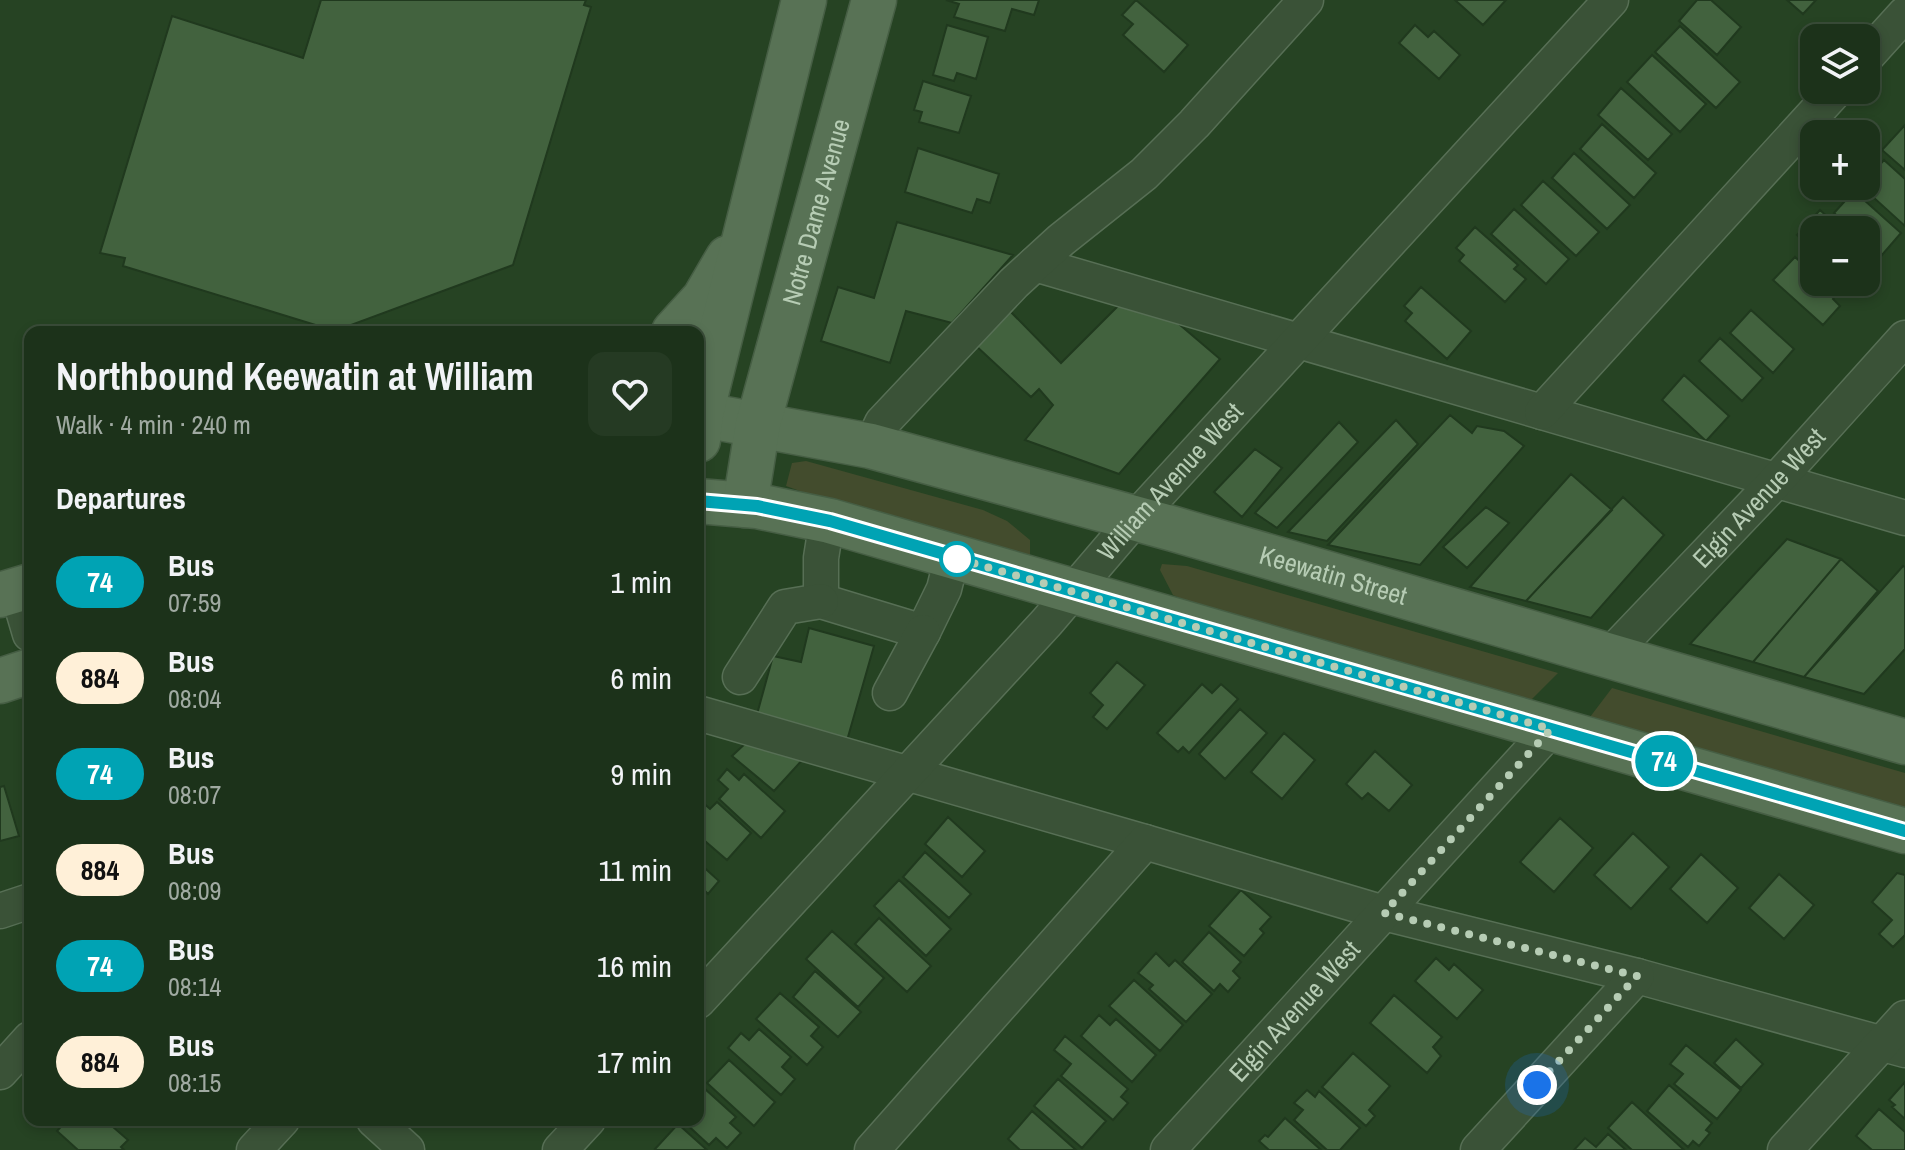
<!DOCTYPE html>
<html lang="en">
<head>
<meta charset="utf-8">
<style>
	body { margin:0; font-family:"Archivo Narrow",sans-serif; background:#253a23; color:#f1f3f6; height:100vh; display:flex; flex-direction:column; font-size:30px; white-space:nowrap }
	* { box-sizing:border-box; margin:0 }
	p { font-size:26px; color:#a0aaa2 }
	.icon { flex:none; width:44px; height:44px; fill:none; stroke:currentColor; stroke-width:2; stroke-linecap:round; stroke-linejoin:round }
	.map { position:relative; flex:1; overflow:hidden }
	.sheet { position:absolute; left:24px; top:326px; width:680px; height:800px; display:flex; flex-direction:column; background:#1c321a; border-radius:16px; box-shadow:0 4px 12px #0003,0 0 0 2px #3a4d39 }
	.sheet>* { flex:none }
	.badge { padding:0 16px; border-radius:26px; font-size:28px; line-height:52px }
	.controls { position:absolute; left:1800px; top:24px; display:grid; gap:16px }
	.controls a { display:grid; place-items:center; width:80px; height:80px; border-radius:16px; background:#1c321a; box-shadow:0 4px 12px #0003,0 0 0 2px #3a4d39; font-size:40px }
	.you { position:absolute; width:40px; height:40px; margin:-20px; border:6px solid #fff; border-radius:50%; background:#1a73e8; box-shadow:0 0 0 12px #1a73e833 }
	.map>.badge { position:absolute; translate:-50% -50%; box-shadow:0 0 0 4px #fff }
	h2 { padding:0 32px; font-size:30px; line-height:72px }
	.round { display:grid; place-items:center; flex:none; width:84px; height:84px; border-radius:16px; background:#253a23 }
	.summary { display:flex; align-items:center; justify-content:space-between; height:136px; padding:0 32px }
	h1 { font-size:38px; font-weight:700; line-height:60px }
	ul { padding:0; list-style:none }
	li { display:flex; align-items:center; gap:24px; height:96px; padding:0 32px }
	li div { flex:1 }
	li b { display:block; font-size:30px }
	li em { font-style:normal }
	li .badge { min-width:88px; font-weight:700; text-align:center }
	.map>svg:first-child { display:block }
	.green { fill:#434c2d }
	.building { fill:#42623e; stroke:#20391e; stroke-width:2 }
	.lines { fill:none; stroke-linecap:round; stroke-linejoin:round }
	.minor-casing { stroke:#576f55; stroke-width:37 }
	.major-casing { stroke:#465e44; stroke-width:47 }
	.minor { stroke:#3a5237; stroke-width:34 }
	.major { stroke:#587255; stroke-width:44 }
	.line-casing { stroke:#fff; stroke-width:18 }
	.line { stroke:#00a3b4; stroke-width:12 }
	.walk { stroke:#b6ccb4; stroke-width:8; stroke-dasharray:0 14.4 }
	.stop-dot { fill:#fff; stroke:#00a3b4; stroke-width:4 }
	.labels { text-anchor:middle; stroke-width:6; stroke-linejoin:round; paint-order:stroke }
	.street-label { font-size:26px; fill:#b6ccb4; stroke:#1e371c }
</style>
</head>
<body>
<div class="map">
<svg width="1905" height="1150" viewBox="0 0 1905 1150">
	<rect width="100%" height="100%" fill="#264323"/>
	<!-- green -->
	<path class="green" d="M806,461L983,510L1007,521L1030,540V556L1012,555L836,504L786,486L792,463Z
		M1162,564L1187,566L1558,673L1526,705L1198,606L1173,595L1160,570Z
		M1612,688L1905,773V814L1587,721Z"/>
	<!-- building -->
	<path class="building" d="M321,0H586L584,5L591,7L513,265L335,331L123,266L125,258L100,253L172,16L303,58Z
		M946,0H1039L1034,15L1012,9L1005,31L954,17L959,4Z
		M1136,0L1188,45L1164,72L1123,35L1133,24L1122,15Z
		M1455,0H1506L1483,25Z
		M1697,0H1711L1741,27L1717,55L1679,21Z
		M1787,0H1816L1803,14Z
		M947,25L988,37L976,79L957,73L954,81L933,75Z
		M1415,25L1428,37L1434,31L1460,55L1439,79L1399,43Z
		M1680,26L1740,82L1716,108L1655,52Z
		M1652,55L1706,104L1680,132L1627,82Z
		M923,81L971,96L959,133L919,122L922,112L914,110Z
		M1621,88L1672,134L1648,160L1598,115Z
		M1602,124L1656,173L1634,198L1580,149Z
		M1905,125V170L1882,150Z
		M918,148L999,174L990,203L977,199L972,213L905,192Z
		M1574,153L1630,205L1607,229L1552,178Z
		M1884,160L1905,179V226L1873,197L1878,191L1866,180Z
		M1543,181L1599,232L1576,256L1521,205Z
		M1854,191L1901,233L1882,255L1866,241V230H1853L1834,213Z
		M1514,209L1569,259L1546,284L1491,234Z
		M1820,210L1842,230H1814V251L1797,235Z
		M897,222L1013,255L952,323L906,311L890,363L821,341L838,287L874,298Z
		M1475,227L1518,265L1514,269L1526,279L1505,302L1459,261L1464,255L1456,248Z
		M1795,257L1814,274V282H1823L1837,294L1833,299L1840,306L1823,325L1773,280Z
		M1421,287L1471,331L1447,359L1405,321L1412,313L1404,306Z
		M1122,302L1173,319L1220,359L1119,474L1025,440L1053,405L1039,389L1031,397L974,344L1006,307L1061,363Z
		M1751,310L1794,349L1773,373L1730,333Z
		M1720,338L1763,378L1742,401L1699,361Z
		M1684,375L1729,416L1706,441L1662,400Z
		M1450,415L1472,433L1477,426L1504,431L1524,446L1420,565L1328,545Z
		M1396,420L1418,444L1327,541L1288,532Z
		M1339,422L1358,442L1277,528L1255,513Z
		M1255,449L1282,468L1242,517L1214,492Z
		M1571,474L1612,510L1526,601L1470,587Z
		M1623,497L1664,535L1591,618L1526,601Z
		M1486,507L1509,523L1467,568L1443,547Z
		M1787,539L1841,559L1753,662L1690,644Z
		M1841,559L1878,591L1804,677L1753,662Z
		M1903,566L1905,567V649L1864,694L1804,677Z
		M809,628L874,646L846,744L756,718L773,656L801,662Z
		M1117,662L1145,685L1107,729L1093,717L1103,705L1090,693Z
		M1202,684L1212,693L1221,684L1238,699L1189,753L1183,747L1178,752L1157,733Z
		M1240,709L1267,733L1225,779L1199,754Z
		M1284,733L1315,760L1282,799L1251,772Z
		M749,740L804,758L774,791L732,756Z
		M1375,751L1412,785L1389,811L1368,793L1362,799L1346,784Z
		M727,769L739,780L744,774L785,811L761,838L719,799L728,789L718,780Z
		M4,786L19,836L0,841V787Z
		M701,801L710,809L717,802L751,833L727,860L698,835V804Z
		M948,817L985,851L962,877L925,844Z
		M1560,818L1593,848L1554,892L1520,862Z
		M1633,833L1669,867L1631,909L1594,875Z
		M925,852L971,894L949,918L903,877Z
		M1701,854L1738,888L1707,923L1670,889Z
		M698,862L719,881L708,894L703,889L698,895Z
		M1897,873L1905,875V935L1893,947L1879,934L1892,920L1872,902Z
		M1779,874L1814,905L1784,939L1749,908Z
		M899,880L951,929L926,956L874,906Z
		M1241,890L1271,917L1260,929L1264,933L1244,956L1209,926Z
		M879,918L931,966L907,992L855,944Z
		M832,931L884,978L858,1007L806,959Z
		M1209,932L1241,962L1233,971L1240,978L1228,992L1220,984L1214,991L1182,962Z
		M1156,953L1169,966L1175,960L1212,994L1186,1022L1149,989L1153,985L1138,973Z
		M1436,958L1449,970L1454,964L1483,990L1457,1019L1415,981Z
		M815,971L861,1012L838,1037L793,997Z
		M1134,980L1183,1025L1160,1051L1109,1006Z
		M780,993L819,1027L811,1036L823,1047L807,1065L756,1019Z
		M1394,995L1442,1037L1433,1047L1441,1056L1427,1073L1370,1023Z
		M1099,1015L1110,1025L1116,1019L1156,1055L1132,1082L1081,1036Z
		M759,1029L791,1057L782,1067L795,1079L781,1095L728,1048L741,1033L749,1040Z
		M1065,1036L1128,1089L1121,1097L1128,1103L1113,1120L1061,1076L1071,1064L1054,1050Z
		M1736,1039L1763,1064L1741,1088L1714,1063Z
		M1686,1045L1741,1090L1717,1119L1674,1084L1683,1074L1670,1064Z
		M1353,1053L1390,1086L1369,1110L1375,1116L1366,1126L1322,1087Z
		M729,1060L775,1102L754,1126L707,1083Z
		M1058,1079L1106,1121L1082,1148L1034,1106Z
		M1905,1082V1119L1892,1107L1895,1105L1889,1100Z
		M1669,1085L1712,1123L1706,1130L1710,1133L1699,1146L1693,1141L1688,1147L1647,1111Z
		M705,1089L736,1117L730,1123L741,1133L727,1148L716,1138L709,1145L682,1120H698V1097Z
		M1307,1090L1315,1097L1319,1091L1360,1128L1340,1150H1327L1294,1120L1303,1110L1294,1103Z
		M1632,1102L1684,1150H1632L1608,1128Z
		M1879,1109L1905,1132V1150H1872L1856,1136Z
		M1032,1111L1076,1150H1020L1008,1139Z
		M1285,1118L1321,1150H1269L1259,1141L1265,1135L1268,1137Z
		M67,1120H105L128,1140L121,1147L124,1150H78L57,1131Z
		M678,1124L707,1150H657L655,1149Z
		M1608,1134L1626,1150H1574L1585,1138L1596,1147Z"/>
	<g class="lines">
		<defs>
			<g id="minor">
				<path d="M1866,57L1905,14"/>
				<path d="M1035,264L1905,518"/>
				<path d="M1542,412L1836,90"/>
				<path d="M871,446L882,423L1014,283L1061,240L1144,174L1194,124L1306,0"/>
				<path d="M827,520L821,558V601L923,632L944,589L952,557"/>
				<path d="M17,590L30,634"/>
				<path id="s1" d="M1609,656L1776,481L1905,338"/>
				<path d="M740,677L785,607L821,601"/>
				<path d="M890,693L923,632"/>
				<path d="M698,713L1145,842"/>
				<path d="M0,911L30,901"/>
				<path id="s2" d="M698,1001L1047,622L1135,519L1611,0"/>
				<path d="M0,1072L30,1039"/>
				<path d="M374,1120L407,1150"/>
				<path d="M254,1150L282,1120"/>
				<path d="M560,1150L588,1120"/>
				<path d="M872,1150L1145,842L1384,913L1637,976L1905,1050"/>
				<path id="s3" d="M1168,1150L1551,729"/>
				<path d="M1478,1150L1637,976"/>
				<path d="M1785,1150L1905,1018"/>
			</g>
			<g id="major">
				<path d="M674,332L704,299L728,258"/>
				<path id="s4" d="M698,414L871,446L1174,529L1905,742"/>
				<path d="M698,440L701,414L804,0"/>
				<path d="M698,501L757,506L830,521L1905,831"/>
				<path id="s5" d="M745,505L758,424L874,0"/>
				<path d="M0,595L30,586"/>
				<path d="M0,681L30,671"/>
			</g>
		</defs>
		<!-- minor casing -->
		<use href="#minor" class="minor-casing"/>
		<!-- major casing -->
		<use href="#major" class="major-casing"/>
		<!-- minor -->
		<use href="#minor" class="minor"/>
		<!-- major -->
		<use href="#major" class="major"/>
	</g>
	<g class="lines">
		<defs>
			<path id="line" d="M698,501L757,506L830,521L1905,831"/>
		</defs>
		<!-- line casing -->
		<use href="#line" class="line-casing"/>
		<!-- line -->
		<use href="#line" class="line"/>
		<!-- walk -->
		<path class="walk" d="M957,559L952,557L1551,729L1384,913L1637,976L1537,1085"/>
	</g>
	<!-- markers -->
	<circle class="stop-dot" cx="957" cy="559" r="16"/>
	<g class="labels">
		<!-- street labels -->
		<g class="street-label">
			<text dy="9" stroke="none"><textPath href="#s5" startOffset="302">Notre Dame Avenue</textPath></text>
			<text dy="9" stroke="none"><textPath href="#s2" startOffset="702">William Avenue West</textPath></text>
			<text dy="9" stroke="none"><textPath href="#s1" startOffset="218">Elgin Avenue West</textPath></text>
			<text dy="9" stroke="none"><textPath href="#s4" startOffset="656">Keewatin Street</textPath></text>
			<text dy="9" stroke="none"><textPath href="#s3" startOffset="188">Elgin Avenue West</textPath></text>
		</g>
	</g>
</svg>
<div class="controls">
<a><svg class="icon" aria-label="layers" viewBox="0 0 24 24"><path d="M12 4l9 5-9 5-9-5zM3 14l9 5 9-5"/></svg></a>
<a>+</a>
<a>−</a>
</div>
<div class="you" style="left:1537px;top:1085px"></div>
<b class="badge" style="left:1664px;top:761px;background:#00a3b4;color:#fff">74</b>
<section class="sheet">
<div class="summary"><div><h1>Northbound Keewatin at William</h1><p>Walk · 4 min · 240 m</p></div><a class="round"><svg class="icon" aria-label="heart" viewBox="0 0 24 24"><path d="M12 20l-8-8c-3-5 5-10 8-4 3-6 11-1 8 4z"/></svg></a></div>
<h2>Departures</h2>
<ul>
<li><span class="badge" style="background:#00a3b4;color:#fff">74</span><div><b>Bus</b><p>07:59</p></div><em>1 min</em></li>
<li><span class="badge" style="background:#fff0d8;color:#111">884</span><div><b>Bus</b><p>08:04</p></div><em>6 min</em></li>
<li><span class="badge" style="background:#00a3b4;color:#fff">74</span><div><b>Bus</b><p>08:07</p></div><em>9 min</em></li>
<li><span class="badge" style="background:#fff0d8;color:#111">884</span><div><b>Bus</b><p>08:09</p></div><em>11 min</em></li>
<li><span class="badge" style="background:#00a3b4;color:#fff">74</span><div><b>Bus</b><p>08:14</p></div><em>16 min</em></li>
<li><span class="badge" style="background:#fff0d8;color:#111">884</span><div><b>Bus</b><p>08:15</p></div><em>17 min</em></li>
</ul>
</section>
</div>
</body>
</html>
